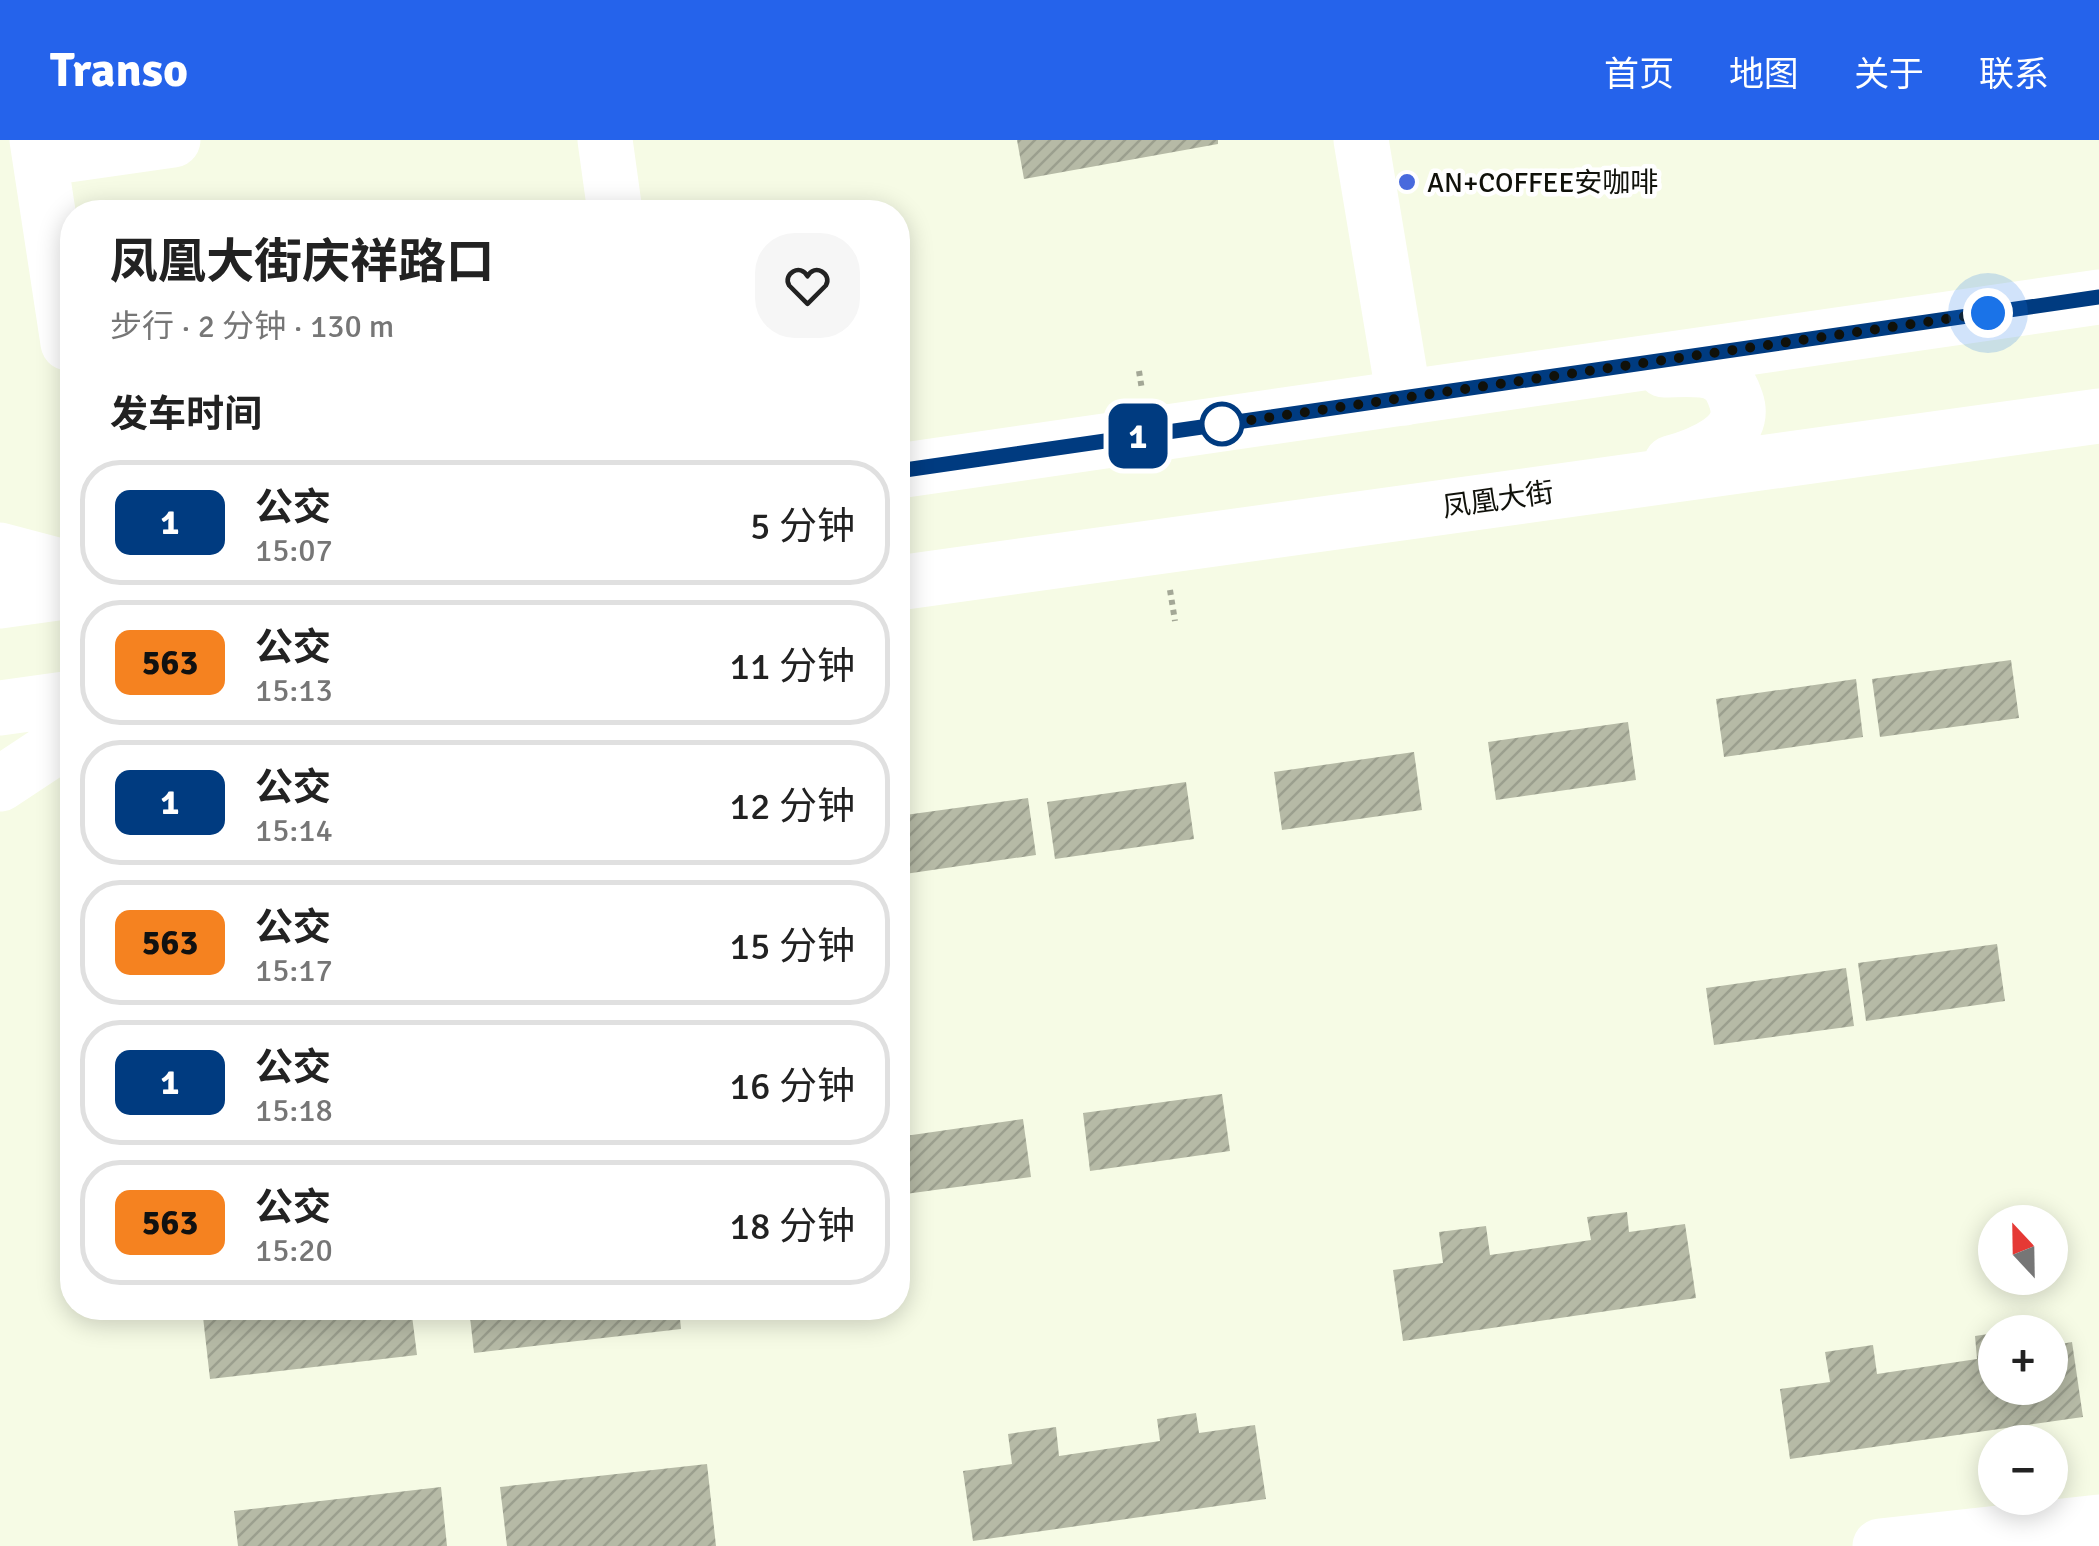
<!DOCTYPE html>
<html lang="zh">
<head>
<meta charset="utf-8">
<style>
	body { margin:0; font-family:Signika,"Noto Sans SC",sans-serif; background:#f6f6f6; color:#222; height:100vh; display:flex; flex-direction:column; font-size:38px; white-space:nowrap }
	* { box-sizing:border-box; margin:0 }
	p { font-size:32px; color:#767676 }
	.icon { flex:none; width:55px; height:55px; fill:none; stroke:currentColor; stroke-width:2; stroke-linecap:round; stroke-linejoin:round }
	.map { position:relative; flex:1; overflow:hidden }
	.sheet { position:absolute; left:60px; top:60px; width:850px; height:1120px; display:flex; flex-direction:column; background:#fff; border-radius:40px; box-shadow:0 5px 25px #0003 }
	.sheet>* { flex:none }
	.badge { padding:0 20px; border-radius:15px; font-size:35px; line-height:65px }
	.needle { width:65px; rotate:338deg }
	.buttons { position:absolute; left:1978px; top:1065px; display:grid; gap:20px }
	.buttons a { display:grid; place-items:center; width:90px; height:90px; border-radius:50%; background:#fff; box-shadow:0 5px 25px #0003; font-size:50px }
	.you { position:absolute; width:50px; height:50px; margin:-25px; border:8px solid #fff; border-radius:50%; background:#1a73e8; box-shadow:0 0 0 15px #1a73e833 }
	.map>.badge { position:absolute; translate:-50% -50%; box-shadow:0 0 0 5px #fff }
	h2 { padding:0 50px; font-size:38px; line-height:90px }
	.round { display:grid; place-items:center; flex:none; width:105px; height:105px; border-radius:40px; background:#f6f6f6 }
	.summary { display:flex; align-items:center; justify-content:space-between; height:170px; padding:0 50px }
	h1 { font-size:48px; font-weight:700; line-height:75px }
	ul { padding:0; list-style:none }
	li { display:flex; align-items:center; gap:30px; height:125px; margin:0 20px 15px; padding:0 30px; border:5px solid #e0e0e0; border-radius:40px }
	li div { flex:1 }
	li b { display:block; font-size:38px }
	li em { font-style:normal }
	li .badge { min-width:110px; font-weight:700; text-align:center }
	header { display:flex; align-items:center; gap:60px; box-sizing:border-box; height:140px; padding:0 50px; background:#2563eb; color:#fff }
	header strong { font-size:48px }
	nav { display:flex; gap:55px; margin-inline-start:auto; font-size:35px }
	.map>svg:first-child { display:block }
	.building { fill:url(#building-hatch) }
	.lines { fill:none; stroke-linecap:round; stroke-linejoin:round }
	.path { stroke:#a3a796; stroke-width:6; stroke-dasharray:5 5; stroke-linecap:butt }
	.minor { stroke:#fff; stroke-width:55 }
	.major { stroke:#fff; stroke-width:55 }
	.line-casing { stroke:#fff; stroke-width:22 }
	.line { stroke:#003b80; stroke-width:15 }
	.walk { stroke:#10110a; stroke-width:10; stroke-dasharray:0 18 }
	.poi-dot { fill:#486add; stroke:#fff; stroke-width:4 }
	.stop-dot { fill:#fff; stroke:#003b80; stroke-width:5 }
	.labels { text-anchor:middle; stroke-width:9; stroke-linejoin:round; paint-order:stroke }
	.poi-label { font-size:28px; fill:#10110a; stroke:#fff; text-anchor:start }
	.street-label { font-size:28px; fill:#10110a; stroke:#fff }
</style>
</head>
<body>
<header>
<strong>Transo</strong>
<nav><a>首页</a><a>地图</a><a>关于</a><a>联系</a></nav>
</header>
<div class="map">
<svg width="2099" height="1406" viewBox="0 0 2099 1406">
	<defs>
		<pattern id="building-hatch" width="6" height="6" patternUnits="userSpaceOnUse" patternTransform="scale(2.5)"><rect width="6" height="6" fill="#b6baa6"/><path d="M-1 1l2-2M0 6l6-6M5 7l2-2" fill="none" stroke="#9b9f8e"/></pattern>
	</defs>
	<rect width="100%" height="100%" fill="#f6fbe5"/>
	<!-- building -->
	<path class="building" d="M1017,0H1218V4L1024,39Z
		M2011,520L2019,578L1880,597L1872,539Z
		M1856,539L1863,597L1724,617L1716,559Z
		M1628,582L1636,640L1496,660L1488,602Z
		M1414,612L1422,670L1282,690L1274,632Z
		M1186,642L1194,699L1055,719L1047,662Z
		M1028,658L1036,715L898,735V676Z
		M1997,804L2005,861L1866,881L1858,823Z
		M1846,828L1854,886L1714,905L1706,848Z
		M1222,954L1230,1011L1090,1031L1083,973Z
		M1023,979L1031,1037L898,1055V997Z
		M1627,1072L1629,1092L1685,1084L1696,1158L1403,1201L1393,1130L1443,1123L1439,1092L1486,1086L1490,1115L1591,1100L1587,1077Z
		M202,1168H411L417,1215L210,1239Z
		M469,1168H679L681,1189L474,1213Z
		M1995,1193V1248H2050V1206L2072,1202L2083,1277L1790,1319L1780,1249L1830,1242L1825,1212L1873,1205L1877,1234L1977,1219L1975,1196Z
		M1196,1273L1199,1293L1255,1285L1266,1359L973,1401L963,1331L1012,1324L1008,1294L1056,1287L1059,1316L1160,1301L1157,1279Z
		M707,1324L716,1406H507L500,1347Z
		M441,1347L447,1406H238L234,1371Z"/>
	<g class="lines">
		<!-- path -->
		<path class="path" d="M1139,231L1142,250
			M1170,450L1175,481"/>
		<!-- minor -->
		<path class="minor" d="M37,0L68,203L72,202
			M605,0L615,72
			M1361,0L1404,258
			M40,19L173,0
			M1880,1406L2099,1382"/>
		<!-- major -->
		<path class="major" d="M1664,230C1682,230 1711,226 1725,240C1730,244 1734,254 1736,260C1749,297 1699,315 1671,323
			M898,331L2099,157
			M0,410L72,429
			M898,443L2099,276
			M0,461L72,451
			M0,568L72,558
			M0,644L59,605L72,598"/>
	</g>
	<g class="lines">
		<defs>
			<path id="line" d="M898,331L2099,157"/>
		</defs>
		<!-- line casing -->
		<use href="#line" class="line-casing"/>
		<!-- line -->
		<use href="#line" class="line"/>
		<!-- walk -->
		<path class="walk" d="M1222,284L1210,286L1988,173"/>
	</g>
	<!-- markers -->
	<circle class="poi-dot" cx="1407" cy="42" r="10"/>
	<circle class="stop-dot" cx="1222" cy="284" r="20"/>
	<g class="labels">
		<!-- poi labels -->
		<g class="poi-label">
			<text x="1427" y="52">AN+COFFEE安咖啡</text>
		</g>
		<!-- street labels -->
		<g class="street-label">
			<text transform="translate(1498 359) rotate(-8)" y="10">凤凰大街</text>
		</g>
	</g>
</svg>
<div class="buttons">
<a><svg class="needle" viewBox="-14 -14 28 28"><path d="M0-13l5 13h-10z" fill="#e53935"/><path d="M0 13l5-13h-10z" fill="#767676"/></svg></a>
<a>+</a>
<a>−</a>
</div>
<div class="you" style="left:1988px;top:173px"></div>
<b class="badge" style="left:1138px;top:296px;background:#003b80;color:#fff">1</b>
<section class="sheet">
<div class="summary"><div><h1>凤凰大街庆祥路口</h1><p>步行 · 2 分钟 · 130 m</p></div><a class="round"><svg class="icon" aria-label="heart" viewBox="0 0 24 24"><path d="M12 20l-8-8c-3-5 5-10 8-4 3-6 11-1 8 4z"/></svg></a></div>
<h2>发车时间</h2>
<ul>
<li><span class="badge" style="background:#003b80;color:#fff">1</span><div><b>公交</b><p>15:07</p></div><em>5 分钟</em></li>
<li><span class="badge" style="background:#f58220;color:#111">563</span><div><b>公交</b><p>15:13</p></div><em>11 分钟</em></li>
<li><span class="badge" style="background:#003b80;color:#fff">1</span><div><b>公交</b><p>15:14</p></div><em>12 分钟</em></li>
<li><span class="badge" style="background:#f58220;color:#111">563</span><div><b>公交</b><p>15:17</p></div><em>15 分钟</em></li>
<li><span class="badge" style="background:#003b80;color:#fff">1</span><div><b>公交</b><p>15:18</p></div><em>16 分钟</em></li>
<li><span class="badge" style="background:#f58220;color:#111">563</span><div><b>公交</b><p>15:20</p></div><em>18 分钟</em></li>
</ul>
</section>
</div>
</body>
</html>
